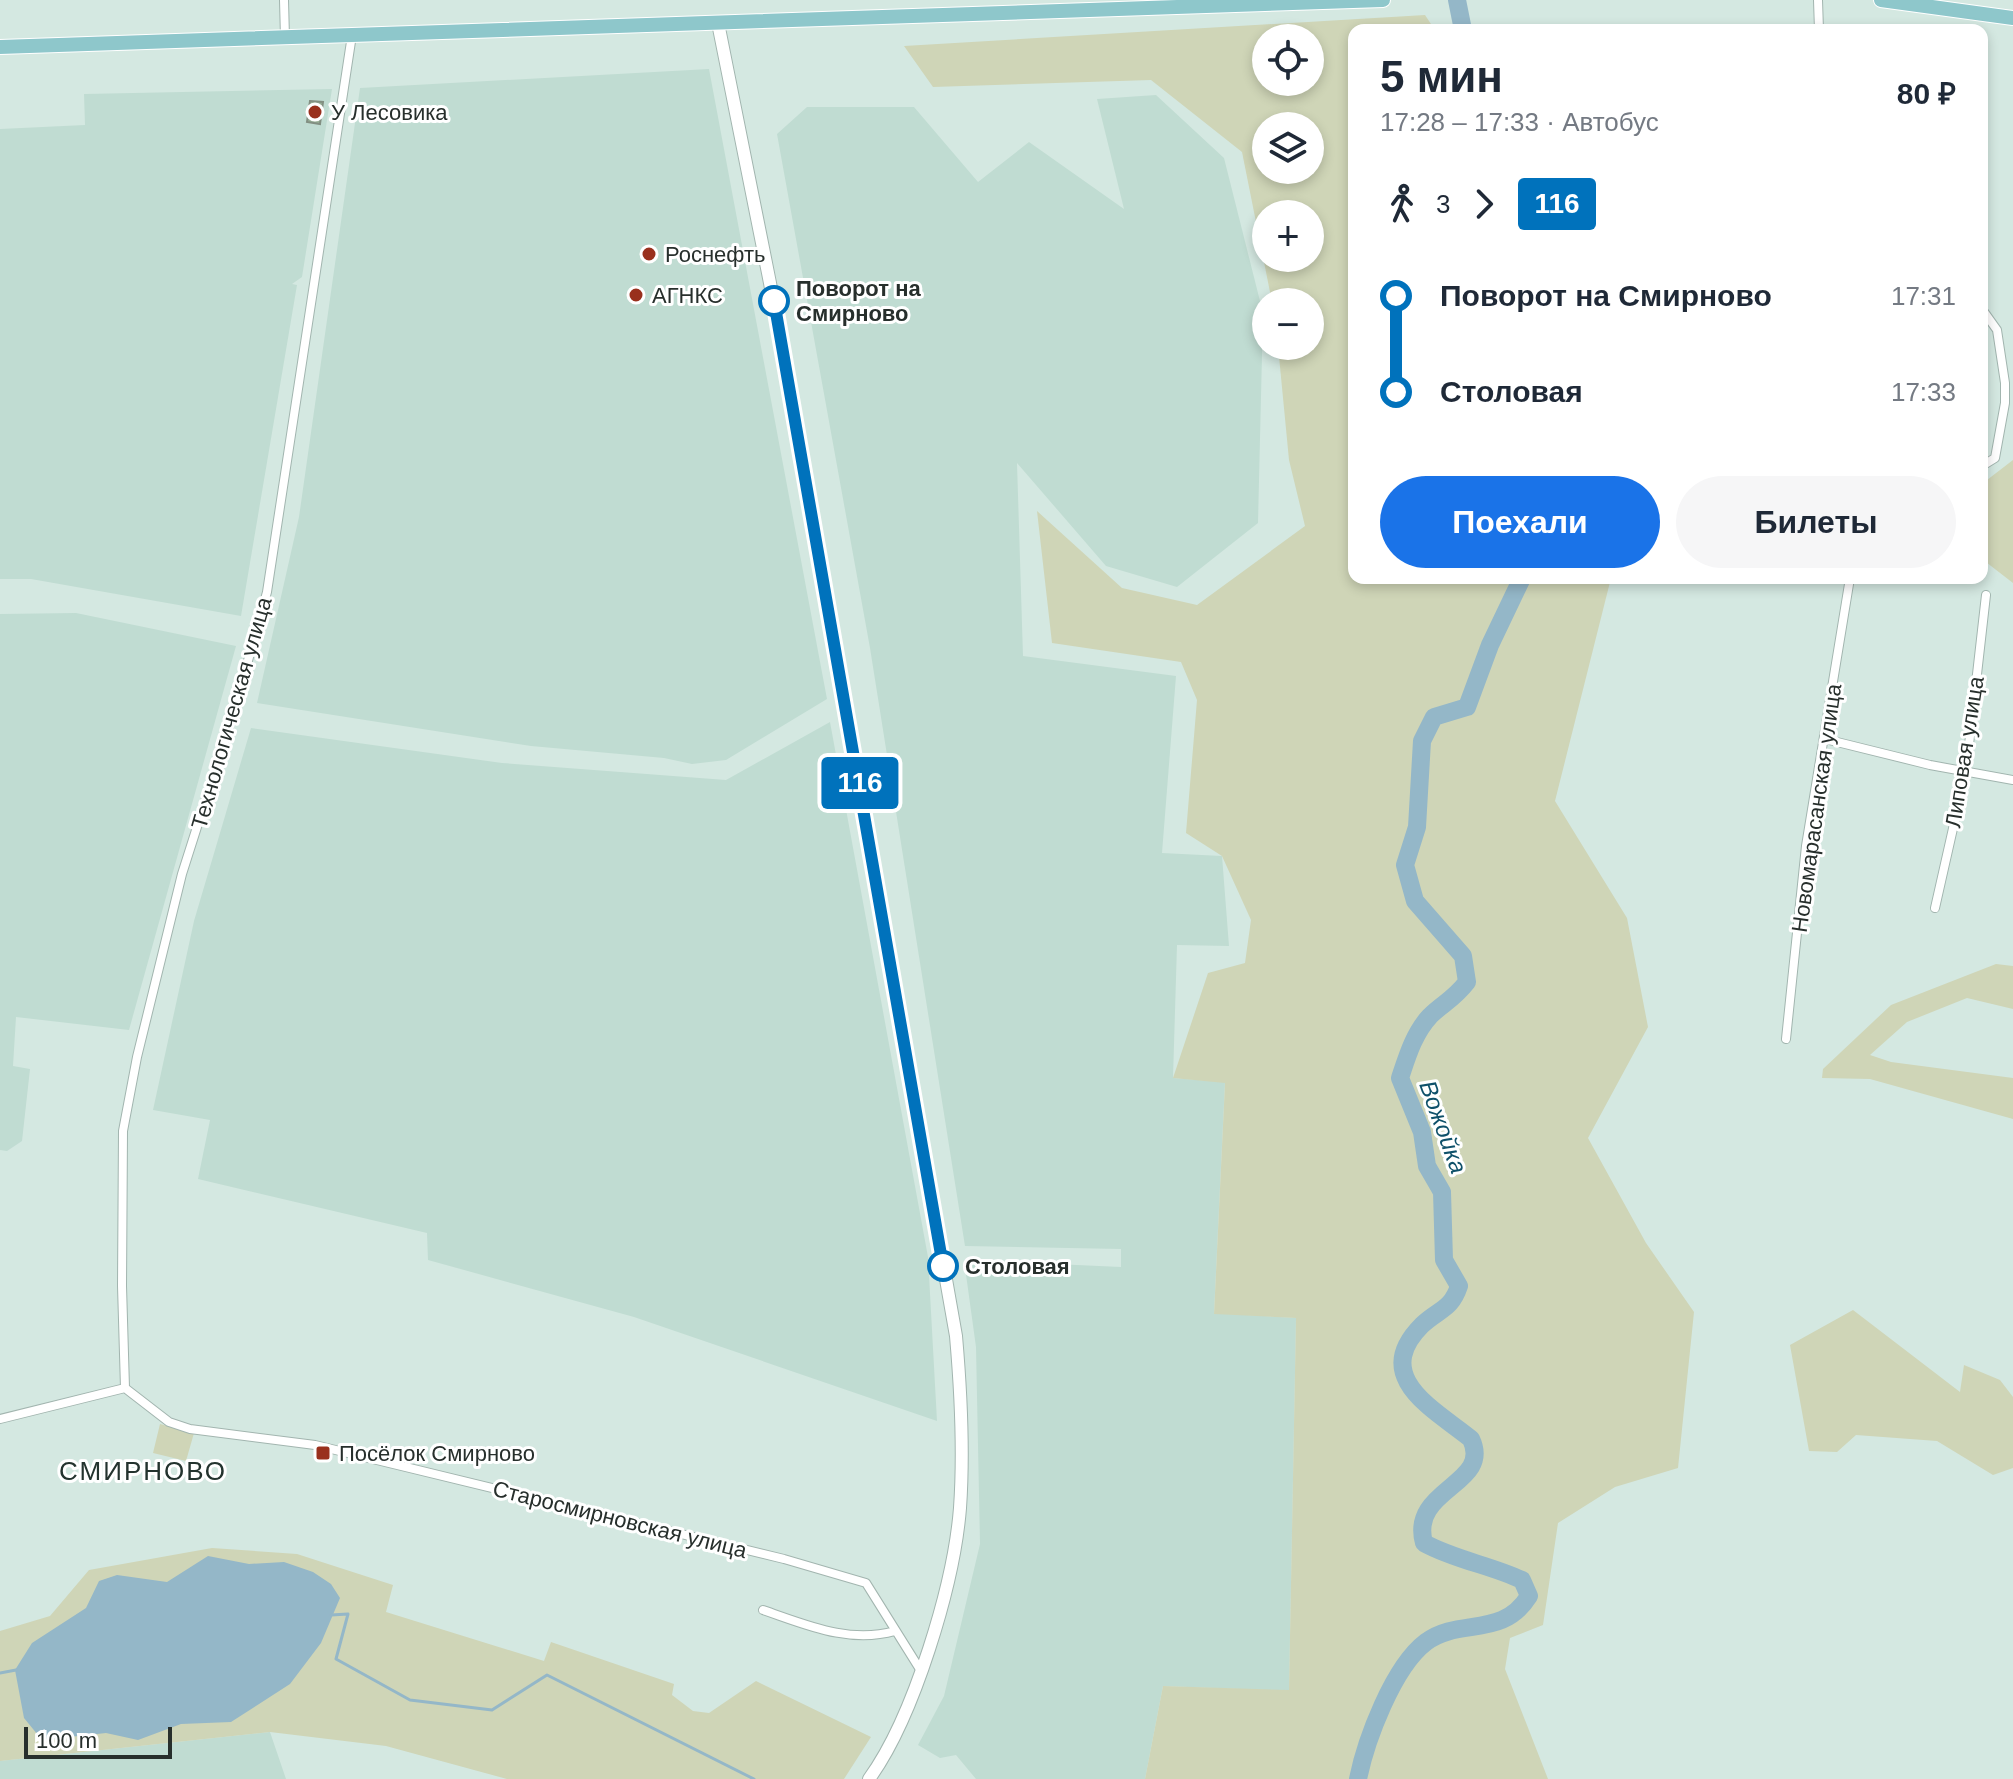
<!DOCTYPE html>
<html lang="ru">
<head>
<meta charset="utf-8">
<style>
	body { margin:0; font-family:Arial,sans-serif; background:#f6f6f7; color:#1f2937; height:100vh; display:flex; flex-direction:column; font-size:30px; white-space:nowrap }
	* { box-sizing:border-box; margin:0 }
	p { font-size:26px; color:#747a83 }
	.icon { flex:none; width:44px; height:44px; fill:none; stroke:currentColor; stroke-width:2; stroke-linecap:round; stroke-linejoin:round }
	.map { position:relative; flex:1; overflow:hidden }
	.drawer { position:absolute; left:1348px; top:24px; width:640px; height:560px; display:flex; flex-direction:column; background:#fff; border-radius:16px; box-shadow:0 4px 12px #0003 }
	.drawer>* { flex:none }
	.badge { padding:0 16px; border-radius:6px; font-size:28px; line-height:52px }
	.tools { position:absolute; left:1252px; top:24px; display:grid; gap:16px }
	.tools a { display:grid; place-items:center; width:72px; height:72px; border-radius:50%; background:#fff; box-shadow:0 4px 12px #0003; font-size:40px }
	.scale { position:absolute; left:24px; bottom:20px; width:148px; box-sizing:border-box; padding-left:8px; border:4px solid #272f2c; border-top:0; font-size:22px; line-height:28px; white-space:nowrap; color:#272f2c; -webkit-text-stroke:6px #fff; paint-order:stroke }
	.map>.badge { position:absolute; translate:-50% -50%; box-shadow:0 0 0 4px #fff }
	.legs { display:flex; align-items:center; gap:12px; height:88px; padding:0 32px; font-size:26px }
	.legs p { margin-inline-start:auto }
	.overview { display:flex; align-items:center; justify-content:space-between; height:136px; padding:0 32px }
	h1 { font-size:44px; font-weight:700; line-height:60px }
	.cta { display:flex; gap:16px; margin-top:auto; padding:16px 32px }
	.cta a { flex:1; height:92px; border-radius:48px; background:#1a73e8; color:#fff; font-size:32px; font-weight:700; line-height:92px; text-align:center }
	.cta a+a { background:#f6f6f7; color:#1f2937 }
	ul { padding:0 32px; list-style:none }
	li { display:flex; align-items:center; gap:28px; height:96px; font-size:30px }
	li i { display:grid; place-items:center; width:12px; height:100%; margin:0 10px; background:currentColor }
	li i::after { content:''; width:20px; height:20px; margin:-10px; border:6px solid; border-radius:50%; background:#fff }
	li p { margin-inline-start:auto }
	li:first-child i { background:linear-gradient(#0000 50%,currentColor 0) }
	li:last-child i { background:linear-gradient(currentColor 50%,#0000 0) }
	.map>svg:first-child { display:block }
	.built { fill:#c0dcd2 }
	.green { fill:#cfd5b7; fill-rule:evenodd }
	.water { fill:#94b7c8 }
	.lines { fill:none; stroke-linecap:round; stroke-linejoin:round }
	.stream { stroke:#94b7c8; stroke-width:3 }
	.river { stroke:#94b7c8; stroke-width:18 }
	.building { fill:#98b097; stroke:#828f82; stroke-width:2 }
	.street-casing { stroke:#a2b5af; stroke-width:10 }
	.secondary-casing { stroke:#a2b5af; stroke-width:14 }
	.primary-casing { stroke:#fff; stroke-width:16 }
	.street { stroke:#fff; stroke-width:8 }
	.secondary { stroke:#fff; stroke-width:12 }
	.primary { stroke:#8ec7cb; stroke-width:14 }
	.line-1-casing { stroke:#fff; stroke-width:18 }
	.line-1 { stroke:#0072bc; stroke-width:12 }
	.poi-dot { fill:#99301d; stroke:#fff; stroke-width:3 }
	.stop-1-dot { fill:#fff; stroke:#0072bc; stroke-width:4 }
	.labels { text-anchor:middle; stroke-width:6; stroke-linejoin:round; paint-order:stroke }
	.poi-label { font-size:22px; fill:#272f2c; stroke:#fff; text-anchor:start }
	.stop-label { font-size:22px; font-weight:bold; fill:#272f2c; stroke:#fff; text-anchor:start }
	.street-label { font-size:22px; fill:#272f2c; stroke:#fff }
	.water-label { font-size:24px; font-style:italic; fill:#0f516a; stroke:#fff }
	.quarter-label { font-size:26px; letter-spacing:2px; fill:#23332e; stroke:#fff }
</style>
</head>
<body>
<div class="map">
<svg width="2013" height="1779" viewBox="0 0 2013 1779">
	<rect width="100%" height="100%" fill="#d4e8e1"/>
	<!-- built -->
	<path class="built" d="M709,69L827,699L726,760L692,764L664,758L531,746L257,703L299,517L360,88Z
		M332,89L302,277L292,284L297,285L241,616L31,579H0V129L85,125L84,94Z
		M1156,95L1224,158L1263,313L1258,523L1177,587L1106,566L1017,463L1023,656L1176,676L1162,853L1222,856L1229,946L1177,945L1173,1078L1225,1082L1214,1313L1296,1318L1289,1691L1163,1686L1145,1779H976L956,1755L940,1758L918,1745L944,1696L980,1544L976,1347L964,1260L1121,1267V1249L965,1246L870,648L777,134L807,107H914L978,182L1029,142L1124,209L1097,99Z
		M76,613L236,646L129,1030L16,1017L13,1066L30,1069L22,1141L7,1151L0,1150V614Z
		M830,722L928,1257L937,1421L634,1317L428,1260L427,1233L198,1179L210,1120L153,1110L194,921L251,728L502,763L726,780Z
		M270,1732L286,1779H0V1761Z"/>
	<!-- green -->
	<path class="green" d="M1425,15L1435,30H1354V578H1611L1555,801L1627,918L1648,1027L1588,1138L1646,1243L1694,1312L1678,1468L1615,1487L1558,1523L1543,1625L1510,1638L1505,1669L1548,1779H1145L1163,1686L1289,1690L1296,1318L1214,1314L1225,1083L1173,1078L1208,973L1245,963L1251,920L1222,856L1186,833L1197,700L1181,662L1052,643L1037,511L1122,588L1197,605L1305,526L1289,460L1278,346H1310V302H1272L1242,152L1151,80L933,87L904,46ZM1310,38V82H1266V38ZM1310,126V170H1266V126ZM1266,214H1310V258H1266Z
		M2013,460V583L1982,559V479L1987,480Z
		M1996,964L2013,966V1009L1967,998L1907,1022L1870,1055L1891,1062L2013,1078V1119L1870,1079L1822,1078L1823,1069L1891,1005Z
		M1853,1310L1960,1392L1964,1365L2000,1380L2013,1397V1468L1993,1475L1937,1441L1856,1435L1837,1452L1809,1451L1790,1345Z
		M160,1424L194,1433L186,1461L153,1453Z
		M212,1548L297,1554L393,1585L386,1612L544,1661L551,1642L674,1684L672,1695L693,1711L709,1713L756,1681L871,1737L844,1779H507L386,1746L270,1732L0,1761V1631L50,1616L89,1570Z"/>
	<!-- water -->
	<path class="water" d="M208,1556L249,1564L284,1562L313,1572L331,1584L340,1598L321,1643L290,1684L231,1722L181,1724L138,1740L106,1733L42,1740L24,1718L15,1670L32,1643L86,1608L99,1581L117,1575L167,1582Z"/>
	<g class="lines">
		<!-- stream -->
		<path class="stream" d="M331,1615L348,1614L336,1659L410,1700L492,1710L547,1675L754,1779
			M0,1673L16,1670"/>
		<!-- river -->
		<path class="river" d="M1457,0L1463,30
			M1358,1779C1366,1740 1393,1667 1426,1642C1460,1617 1502,1639 1529,1596L1522,1580C1490,1565 1455,1560 1424,1543C1409,1488 1493,1485 1471,1439C1434,1409 1370,1377 1422,1325C1439,1309 1451,1310 1459,1286L1444,1260L1442,1192L1427,1166L1422,1132L1400,1078C1407,1057 1414,1033 1430,1016C1443,1003 1453,1000 1467,982L1463,956L1415,901L1405,865L1417,827L1422,741L1434,717L1467,707L1490,645L1522,578"/>
	</g>
	<!-- building -->
	<path class="building" d="M310,101L323,102L320,124L307,122Z"/>
	<g class="lines">
		<defs>
			<path id="street" d="M284,0L285,38
				M1818,0L1819,30
				M1982,309L1997,330L2005,383V403L1995,458L1982,466
				M1825,739L1930,765L2013,780
				M1935,908L1966,771L1986,595
				M1786,1039L1806,846L1850,578
				M125,1388L122,1286L123,1131L137,1057L182,874L234,711L267,592L352,35
				M0,1419L125,1388L169,1422L190,1429L315,1445L784,1559L866,1583L921,1671
				M763,1610C807,1625 849,1644 895,1631"/>
			<path id="secondary" d="M718,23L770,283L956,1336C961,1393 964,1451 960,1508C954,1584 914,1717 869,1779"/>
			<path id="primary" d="M1881,0L2013,18
				M0,47L1383,0"/>
		</defs>
		<!-- street casing -->
		<use href="#street" class="street-casing"/>
		<!-- secondary casing -->
		<use href="#secondary" class="secondary-casing"/>
		<!-- primary casing -->
		<use href="#primary" class="primary-casing"/>
		<!-- street -->
		<use href="#street" class="street"/>
		<!-- secondary -->
		<use href="#secondary" class="secondary"/>
		<!-- primary -->
		<use href="#primary" class="primary"/>
	</g>
	<g class="lines">
		<defs>
			<path id="line-1" d="M774,301L943,1266"/>
		</defs>
		<!-- line-1 casing -->
		<use href="#line-1" class="line-1-casing"/>
		<!-- line-1 -->
		<use href="#line-1" class="line-1"/>
	</g>
	<!-- markers -->
	<g class="poi-dot">
		<circle cx="315" cy="112" r="8"/>
		<circle cx="649" cy="254" r="8"/>
		<circle cx="636" cy="295" r="8"/>
		<rect x="315" y="1445" width="16" height="16" rx="4"/>
	</g>
	<g class="stop-1-dot">
		<circle cx="774" cy="301" r="14"/>
		<circle cx="943" cy="1266" r="14"/>
	</g>
	<g class="labels">
		<!-- poi labels -->
		<g class="poi-label">
			<text x="331" y="120">У Лесовика</text>
			<text x="665" y="262">Роснефть</text>
			<text x="652" y="303">АГНКС</text>
			<text x="339" y="1461">Посёлок Смирново</text>
		</g>
		<!-- stop labels -->
		<g class="stop-label">
			<text x="796" y="296">Поворот на<tspan x="796" dy="25">Смирново</tspan></text>
			<text x="965" y="1274">Столовая</text>
		</g>
		<!-- street labels -->
		<g class="street-label">
			<text transform="translate(231 713) rotate(-74)" y="8">Технологическая улица</text>
			<text transform="translate(1964 752) rotate(-81)" y="8">Липовая улица</text>
			<text transform="translate(1816 808) rotate(-82)" y="8">Новомарасанская улица</text>
			<text transform="translate(620 1519) rotate(14)" y="8">Старосмирновская улица</text>
		</g>
		<!-- water labels -->
		<g class="water-label">
			<text transform="translate(1443 1127) rotate(70)" y="8">Вожойка</text>
		</g>
		<!-- quarter labels -->
		<g class="quarter-label">
			<text x="143" y="1480">СМИРНОВО</text>
		</g>
	</g>
</svg>
<div class="tools">
<a><svg class="icon" aria-label="locate" viewBox="0 0 24 24"><circle cx="12" cy="12" r="6"/><path d="M12 2v4M12 18v4M2 12h4M18 12h4"/></svg></a>
<a><svg class="icon" aria-label="layers" viewBox="0 0 24 24"><path d="M12 4l9 5-9 5-9-5zM3 14l9 5 9-5"/></svg></a>
<a>+</a>
<a>−</a>
</div>
<div class="scale">100 m</div>
<b class="badge" style="left:860px;top:783px;background:#0072bc;color:#fff">116</b>
<section class="drawer">
<div class="overview"><div><h1>5 мин</h1><p>17:28 – 17:33 · Автобус</p></div><b>80 ₽</b></div>
<div class="legs"><svg class="icon" aria-label="walk" viewBox="0 0 24 24"><circle cx="13" cy="4" r="2"/><path d="M13 8l-2 6 4 7M11 14l-3 7M7 12l3-4h3l4 4"/></svg>3<svg class="icon" aria-label="forward" viewBox="0 0 24 24"><path d="M9 5l7 7-7 7"/></svg><b class="badge" style="background:#0072bc;color:#fff">116</b></div>
<ul>
<li><i style="color:#0072bc"></i><b>Поворот на Смирново</b><p>17:31</p></li>
<li><i style="color:#0072bc"></i><b>Столовая</b><p>17:33</p></li>
</ul>
<div class="cta"><a>Поехали</a><a>Билеты</a></div>
</section>
</div>
</body>
</html>
